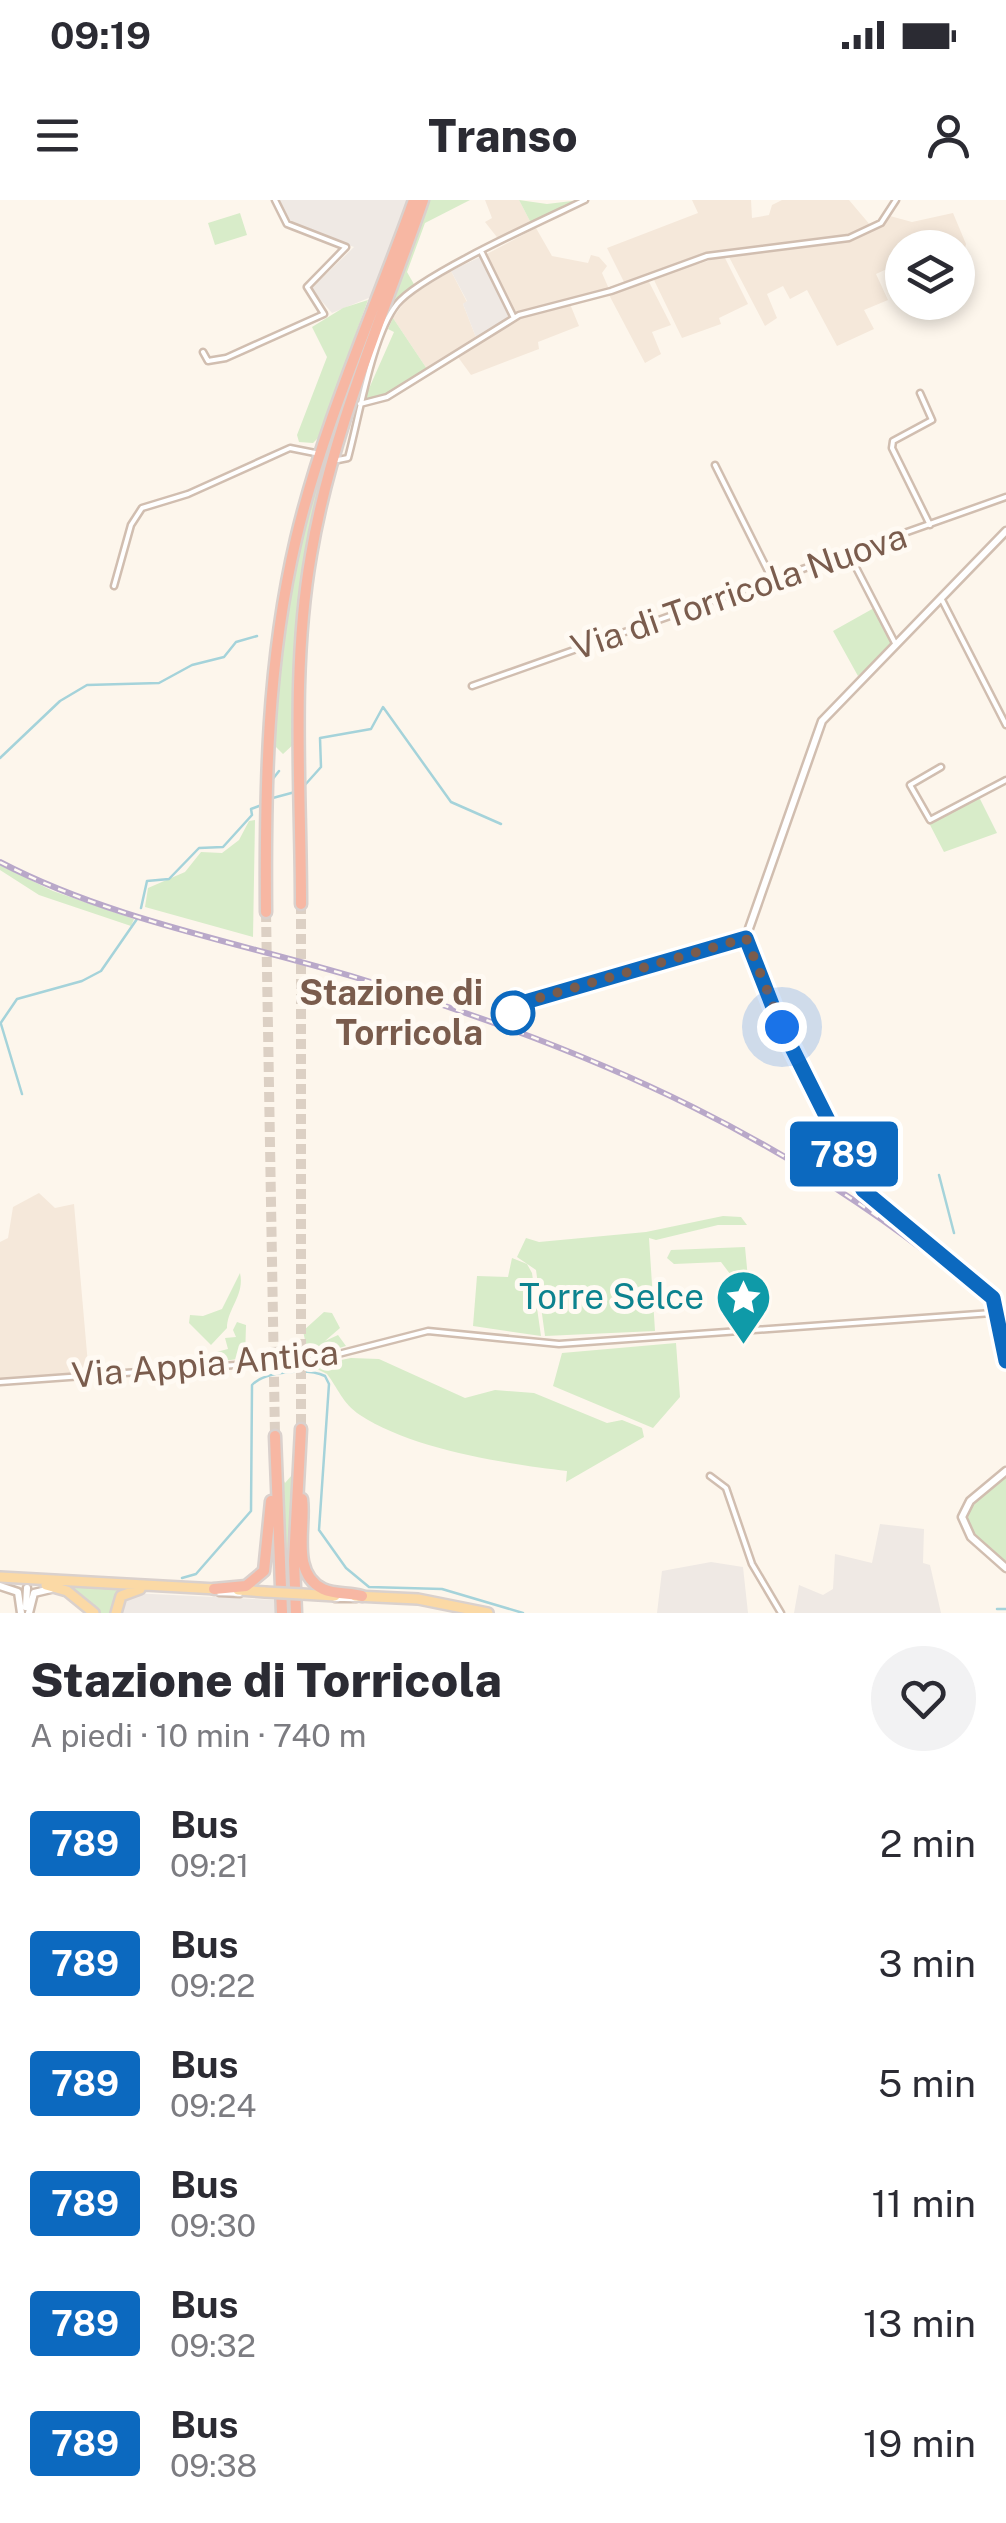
<!DOCTYPE html>
<html lang="it">
<head>
<meta charset="utf-8">
<style>
	body { margin:0; font-family:"Public Sans",sans-serif; background:#f2f2f3; color:#2b2b33; height:100vh; display:flex; flex-direction:column; font-size:38px; white-space:nowrap }
	* { box-sizing:border-box; margin:0 }
	p { font-size:32px; color:#7c7c81 }
	.icon { flex:none; width:55px; height:55px; fill:none; stroke:currentColor; stroke-width:2; stroke-linecap:round; stroke-linejoin:round }
	.map { position:relative; height:1413px; overflow:hidden }
	.sheet { display:flex; flex-direction:column; background:#fff; flex:1 }
	.sheet>* { flex:none }
	.badge { padding:0 20px; border-radius:8px; font-size:35px; line-height:65px }
	.controls { position:absolute; left:885px; top:30px; display:grid; gap:20px }
	.controls a { display:grid; place-items:center; width:90px; height:90px; border-radius:50%; background:#fff; box-shadow:0 5px 15px #0003; font-size:50px }
	.you { position:absolute; width:50px; height:50px; margin:-25px; border:8px solid #fff; border-radius:50%; background:#1a73e8; box-shadow:0 0 0 15px #1a73e833 }
	.map>.badge { position:absolute; translate:-50% -50%; box-shadow:0 0 0 5px #fff }
	.round { display:grid; place-items:center; flex:none; width:105px; height:105px; border-radius:52px; background:#f2f2f3 }
	.headline { display:flex; align-items:center; justify-content:space-between; height:170px; padding:0 30px }
	h1 { font-size:48px; font-weight:800; line-height:75px }
	ul { padding:0; list-style:none }
	li { display:flex; align-items:center; gap:30px; height:120px; padding:0 30px }
	li div { flex:1 }
	li b { display:block; font-size:38px }
	li em { font-style:normal }
	li .badge { min-width:110px; font-weight:700; text-align:center }
	.status { display:flex; justify-content:space-between; align-items:center; height:70px; padding:0 50px; background:#fff; direction:ltr }
	.status svg { height:28px; fill:currentColor }
	header { display:flex; justify-content:space-between; align-items:center; height:130px; padding:0 30px; background:#fff; font-size:45px; font-weight:800 }
	.map>svg:first-child { display:block }
	.residential { fill:#f5e8da }
	.industrial { fill:#efe9e4 }
	.green { fill:#d8ecc9 }
	.lines { fill:none; stroke-linecap:round; stroke-linejoin:round }
	.stream { stroke:#a5d3da; stroke-width:2.5 }
	.motorway-tunnel { stroke:#dcd0c4; stroke-width:10; stroke-dasharray:10 5; stroke-linecap:butt }
	.minor-casing { stroke:#d1beb0; stroke-width:9 }
	.tertiary-casing { stroke:#d1beb0; stroke-width:11 }
	.primary-casing { stroke:#dad1cd; stroke-width:14 }
	.motorway-casing { stroke:#dad1cd; stroke-width:15 }
	.minor { stroke:#fff; stroke-width:4 }
	.tertiary { stroke:#fff; stroke-width:6 }
	.primary { stroke:#fbd9a5; stroke-width:9 }
	.motorway { stroke:#f7b7a3; stroke-width:10 }
	.rail-casing { stroke:#b9a8c9; stroke-width:6 }
	.rail { stroke:#fffaf3; stroke-width:2.5; stroke-dasharray:8; stroke-linecap:butt }
	.primary-bridge-casing { stroke:#dad1cd; stroke-width:14; stroke-linecap:butt }
	.primary-bridge { stroke:#fbd9a5; stroke-width:9 }
	.line-casing { stroke:#fff; stroke-width:22 }
	.line { stroke:#0c69bf; stroke-width:15 }
	.walk { stroke:#7a5c4d; stroke-width:10; stroke-dasharray:0 18 }
	.stop-dot { fill:#fff; stroke:#0c69bf; stroke-width:5 }
	.labels { text-anchor:middle; stroke-width:10; stroke-linejoin:round; paint-order:stroke }
	.street-label { font-size:35px; fill:#7a5c4d; stroke:#fffaf3 }
	.stop-label { font-size:35px; font-weight:bold; fill:#7a5c4d; stroke:#fffaf3; text-anchor:end }
	.culture-label { font-size:35px; fill:#0d838f; stroke:#fffaf3; text-anchor:end }
</style>
</head>
<body>
<div class="status"><b>09:19</b><svg viewBox="0 0 49 12"><path d="M0 12V9h3v3zM5 12V6h3v6zM10 12V3h3v9zM15 12V0h3v12zM26 1h20v11H26zM47 4h2v5h-2z"/></svg></div>
<header><svg class="icon" aria-label="menu" viewBox="0 0 24 24"><path d="M4 6h16M4 12h16M4 18h16"/></svg>Transo<svg class="icon" aria-label="person" viewBox="0 0 24 24"><circle cx="12" cy="8" r="4"/><path d="M4 21q1-7 8-7t8 7"/></svg></header>
<div class="map">
<svg width="1006" height="1413" viewBox="0 0 1006 1413">
	<rect width="100%" height="100%" fill="#fdf6ec"/>
	<!-- residential -->
	<path class="residential" d="M485,0H519L532,25L500,41L485,22L492,18Z
		M692,0H751L752,18L769,15L772,5L782,0H849L871,26L841,37L707,54L625,84L607,48L698,13Z
		M953,13L966,44L963,57L958,62V48H902V62L876,74L888,100L864,110L874,129L837,146L807,90L790,99L783,86L767,94L777,118L765,126L728,55L844,41L874,30L890,16L912,22Z
		M536,28L552,56L588,63L591,55L599,57L607,66L602,73L609,89L515,114L485,55Z
		M724,56L748,104L719,118L721,124L682,138L653,78Z
		M451,71L467,102L463,104L477,140L427,169L393,118L407,98Z
		M648,80L671,125L652,132L661,154L645,163L608,93Z
		M570,104L579,126L538,142L539,149L471,175L458,157L524,115Z
		M39,993L55,1008L74,1004L89,1176L0,1182V1042L8,1038L13,1007Z"/>
	<!-- industrial -->
	<path class="industrial" d="M278,0H407L371,97L332,113L311,89L354,47L288,22Z
		M482,56L512,117L477,140L463,104L467,101L451,71Z
		M880,1324L924,1329L923,1363L930,1365L941,1413H794L799,1385L823,1395L833,1389L835,1354L872,1363Z
		M711,1362L743,1367L748,1413H657L662,1371Z
		M131,1393L274,1400L276,1413H119V1402Z"/>
	<!-- green -->
	<path class="green" d="M428,0H470L425,23L407,72L415,86L391,107Z
		M519,0L547,4L580,0L532,25Z
		M240,13L247,35L215,45L208,23Z
		M368,100L318,238L313,243L299,242L297,235L327,157L312,127L343,108Z
		M393,118L427,169L386,196L363,202L394,132L388,129Z
		M323,261L329,263L314,318L296,542L283,554L274,545C278,447 293,355 323,261Z
		M874,408L893,444L858,476L833,431Z
		M979,597L997,633L944,652L929,623Z
		M255,620L253,737L145,707L148,688L185,672L201,652L222,653L239,640L249,621Z
		M0,665L53,691L134,719L131,726L39,695L0,670Z
		M723,1016L741,1017L747,1025H718L656,1040L649,1038L655,1131L545,1136L536,1070L517,1057L526,1038L539,1042L646,1032Z
		M745,1047L749,1089L743,1091L721,1062L674,1064L667,1058L671,1050Z
		M512,1058L527,1064L532,1073L541,1136L473,1126L477,1076L508,1077Z
		M240,1073C245,1095 227,1109 227,1128L211,1145L189,1123L190,1115L203,1116L222,1109Z
		M324,1112L332,1113L340,1128L325,1141L338,1135L346,1146L319,1154L307,1149L303,1131Z
		M237,1122L246,1125L245,1158L208,1163L205,1155L228,1149L225,1138L236,1137L233,1130Z
		M676,1143L680,1197L653,1228L553,1186L562,1153Z
		M351,1158L379,1159L465,1198L495,1190L534,1193L607,1223L622,1220L642,1228L644,1237L566,1282L567,1271C506,1264 411,1249 360,1215C342,1203 338,1188 327,1174L311,1166Z
		M281,1275L285,1283L292,1275L295,1278L293,1413H285Z
		M1006,1275V1360L1004,1363L971,1333L966,1318L972,1303Z
		M52,1383L129,1387L115,1398L113,1413H98Z"/>
	<g class="lines">
		<!-- stream -->
		<path class="stream" d="M0,558L60,501L87,485L159,483L192,465L224,457L236,442L257,436
			M272,580L279,571
			M304,586L321,567L320,538L371,529L383,507L451,602L501,624
			M269,599L295,592
			M141,708L147,681L169,679L199,648L223,647L252,615L251,609L259,606
			M0,824L17,799L82,781L101,771L137,719
			M1,824L22,894
			M939,975L954,1033
			M182,1378L196,1374L251,1311L252,1185C265,1171 308,1168 325,1176L329,1184L319,1330L346,1368L369,1387L442,1389L523,1413
			M997,1409H1006"/>
		<!-- motorway-tunnel -->
		<path class="motorway-tunnel" d="M301,704V1229
			M266,712L275,1236"/>
		<defs>
			<path id="minor" d="M482,53L513,116
				M203,152L208,161L226,158L324,114L307,87L346,47L287,24L275,0
				M920,193L932,220L893,241L892,248L930,325
				M360,204L387,197L519,115L611,91L707,56L849,38L881,23L896,0
				M338,260L348,258C359,218 372,135 397,104C420,75 546,19 585,0
				M715,265L772,379
				M849,354L895,443
				M114,386L131,325L142,308L188,294L290,248L315,253
				M941,398L1006,525
				M472,486L1006,297
				M941,567L910,585L930,620L1006,580
				M509,807L514,798L536,801L746,738
				M509,807L507,810L518,815L525,802
				M0,1182L319,1159L428,1131L559,1144L1006,1112
				M710,1276L726,1288L752,1364L781,1413
				M219,1393L240,1394
				M335,1399H356"/>
			<path id="tertiary" d="M1006,331L822,521L746,737L778,819L863,990L994,1099L1006,1161
				M1006,1271L970,1301L962,1317L971,1337L1006,1368
				M0,1386L18,1392L21,1413
				M26,1407L27,1388
				M29,1413L34,1393L51,1389"/>
			<path id="primary" d="M0,1377L217,1389
				M46,1385L67,1391L94,1413
				M238,1390L265,1392
				M302,1394L335,1396
				M355,1396L418,1399L488,1413
				M116,1413L121,1396L140,1389"/>
			<path id="motorway" d="M301,704C301,589 291,469 311,355C331,234 383,116 423,0
				M266,712C265,585 267,463 296,339C323,224 374,112 414,0
				M275,1236L282,1413
				M302,1299C306,1326 290,1373 323,1389C335,1395 350,1392 362,1396
				M214,1389L246,1386L264,1371L271,1301
				M296,1413L294,1361L301,1229"/>
		</defs>
		<!-- minor casing -->
		<use href="#minor" class="minor-casing"/>
		<!-- tertiary casing -->
		<use href="#tertiary" class="tertiary-casing"/>
		<!-- primary casing -->
		<use href="#primary" class="primary-casing"/>
		<!-- motorway casing -->
		<use href="#motorway" class="motorway-casing"/>
		<!-- minor -->
		<use href="#minor" class="minor"/>
		<!-- tertiary -->
		<use href="#tertiary" class="tertiary"/>
		<!-- primary -->
		<use href="#primary" class="primary"/>
		<!-- motorway -->
		<use href="#motorway" class="motorway"/>
		<defs>
			<path id="rail" d="M0,662C111,720 242,743 361,779C598,851 801,941 990,1104"/>
		</defs>
		<!-- rail casing -->
		<use href="#rail" class="rail-casing"/>
		<!-- rail -->
		<use href="#rail" class="rail"/>
		<defs>
			<path id="primary-bridge" d="M265,1392L302,1394"/>
		</defs>
		<!-- primary-bridge casing -->
		<use href="#primary-bridge" class="primary-bridge-casing"/>
		<!-- primary-bridge -->
		<use href="#primary-bridge" class="primary-bridge"/>
	</g>
	<g class="lines">
		<defs>
			<path id="line" d="M516,798L507,810L518,815L525,802L746,738L778,820L863,990L993,1098L1006,1161"/>
		</defs>
		<!-- line casing -->
		<use href="#line" class="line-casing"/>
		<!-- line -->
		<use href="#line" class="line"/>
		<!-- walk -->
		<path class="walk" d="M513,813L518,815L525,802L746,738L782,827"/>
	</g>
	<!-- icons -->
	<defs>
		<symbol id="sight-pin" viewBox="-11 -11 22 30"><path d="M0 17L-7.5 6A9.5 9.5 0 1 1 7.5 6Z" fill="#0f9aa8" stroke="#fffaf3"/><path d="M0-6L1.8-2.2L6-1.7L2.9 1.2L3.7 5.4L0 3.3L-3.7 5.4L-2.9 1.2L-6-1.7L-1.8-2.2Z" fill="#fff"/></symbol>
	</defs>
	<g fill-rule="evenodd">
		<use href="#sight-pin" x="712" y="1066" width="63" height="86"/>
	</g>
	<!-- markers -->
	<circle class="stop-dot" cx="513" cy="813" r="20"/>
	<g class="labels">
		<!-- street labels -->
		<g class="street-label">
			<text transform="translate(739 392) rotate(-19)" y="12">Via di Torricola Nuova</text>
			<text transform="translate(205 1164) rotate(-5)" y="12">Via Appia Antica</text>
		</g>
		<!-- stop labels -->
		<g class="stop-label">
			<text x="483" y="805">Stazione di<tspan x="483" dy="40">Torricola</tspan></text>
		</g>
		<!-- culture labels -->
		<g class="culture-label">
			<text x="704" y="1109">Torre Selce</text>
		</g>
	</g>
</svg>
<div class="controls">
<a><svg class="icon" aria-label="layers" viewBox="0 0 24 24"><path d="M12 4l9 5-9 5-9-5zM3 14l9 5 9-5"/></svg></a>
</div>
<div class="you" style="left:782px;top:827px"></div>
<b class="badge" style="left:844px;top:954px;background:#0c69bf;color:#fff">789</b>
</div>
<section class="sheet">
<div class="headline"><div><h1>Stazione di Torricola</h1><p>A piedi · 10 min · 740 m</p></div><a class="round"><svg class="icon" aria-label="heart" viewBox="0 0 24 24"><path d="M12 20l-8-8c-3-5 5-10 8-4 3-6 11-1 8 4z"/></svg></a></div>
<ul>
<li><span class="badge" style="background:#0c69bf;color:#fff">789</span><div><b>Bus</b><p>09:21</p></div><em>2 min</em></li>
<li><span class="badge" style="background:#0c69bf;color:#fff">789</span><div><b>Bus</b><p>09:22</p></div><em>3 min</em></li>
<li><span class="badge" style="background:#0c69bf;color:#fff">789</span><div><b>Bus</b><p>09:24</p></div><em>5 min</em></li>
<li><span class="badge" style="background:#0c69bf;color:#fff">789</span><div><b>Bus</b><p>09:30</p></div><em>11 min</em></li>
<li><span class="badge" style="background:#0c69bf;color:#fff">789</span><div><b>Bus</b><p>09:32</p></div><em>13 min</em></li>
<li><span class="badge" style="background:#0c69bf;color:#fff">789</span><div><b>Bus</b><p>09:38</p></div><em>19 min</em></li>
</ul>
</section>
</body>
</html>
